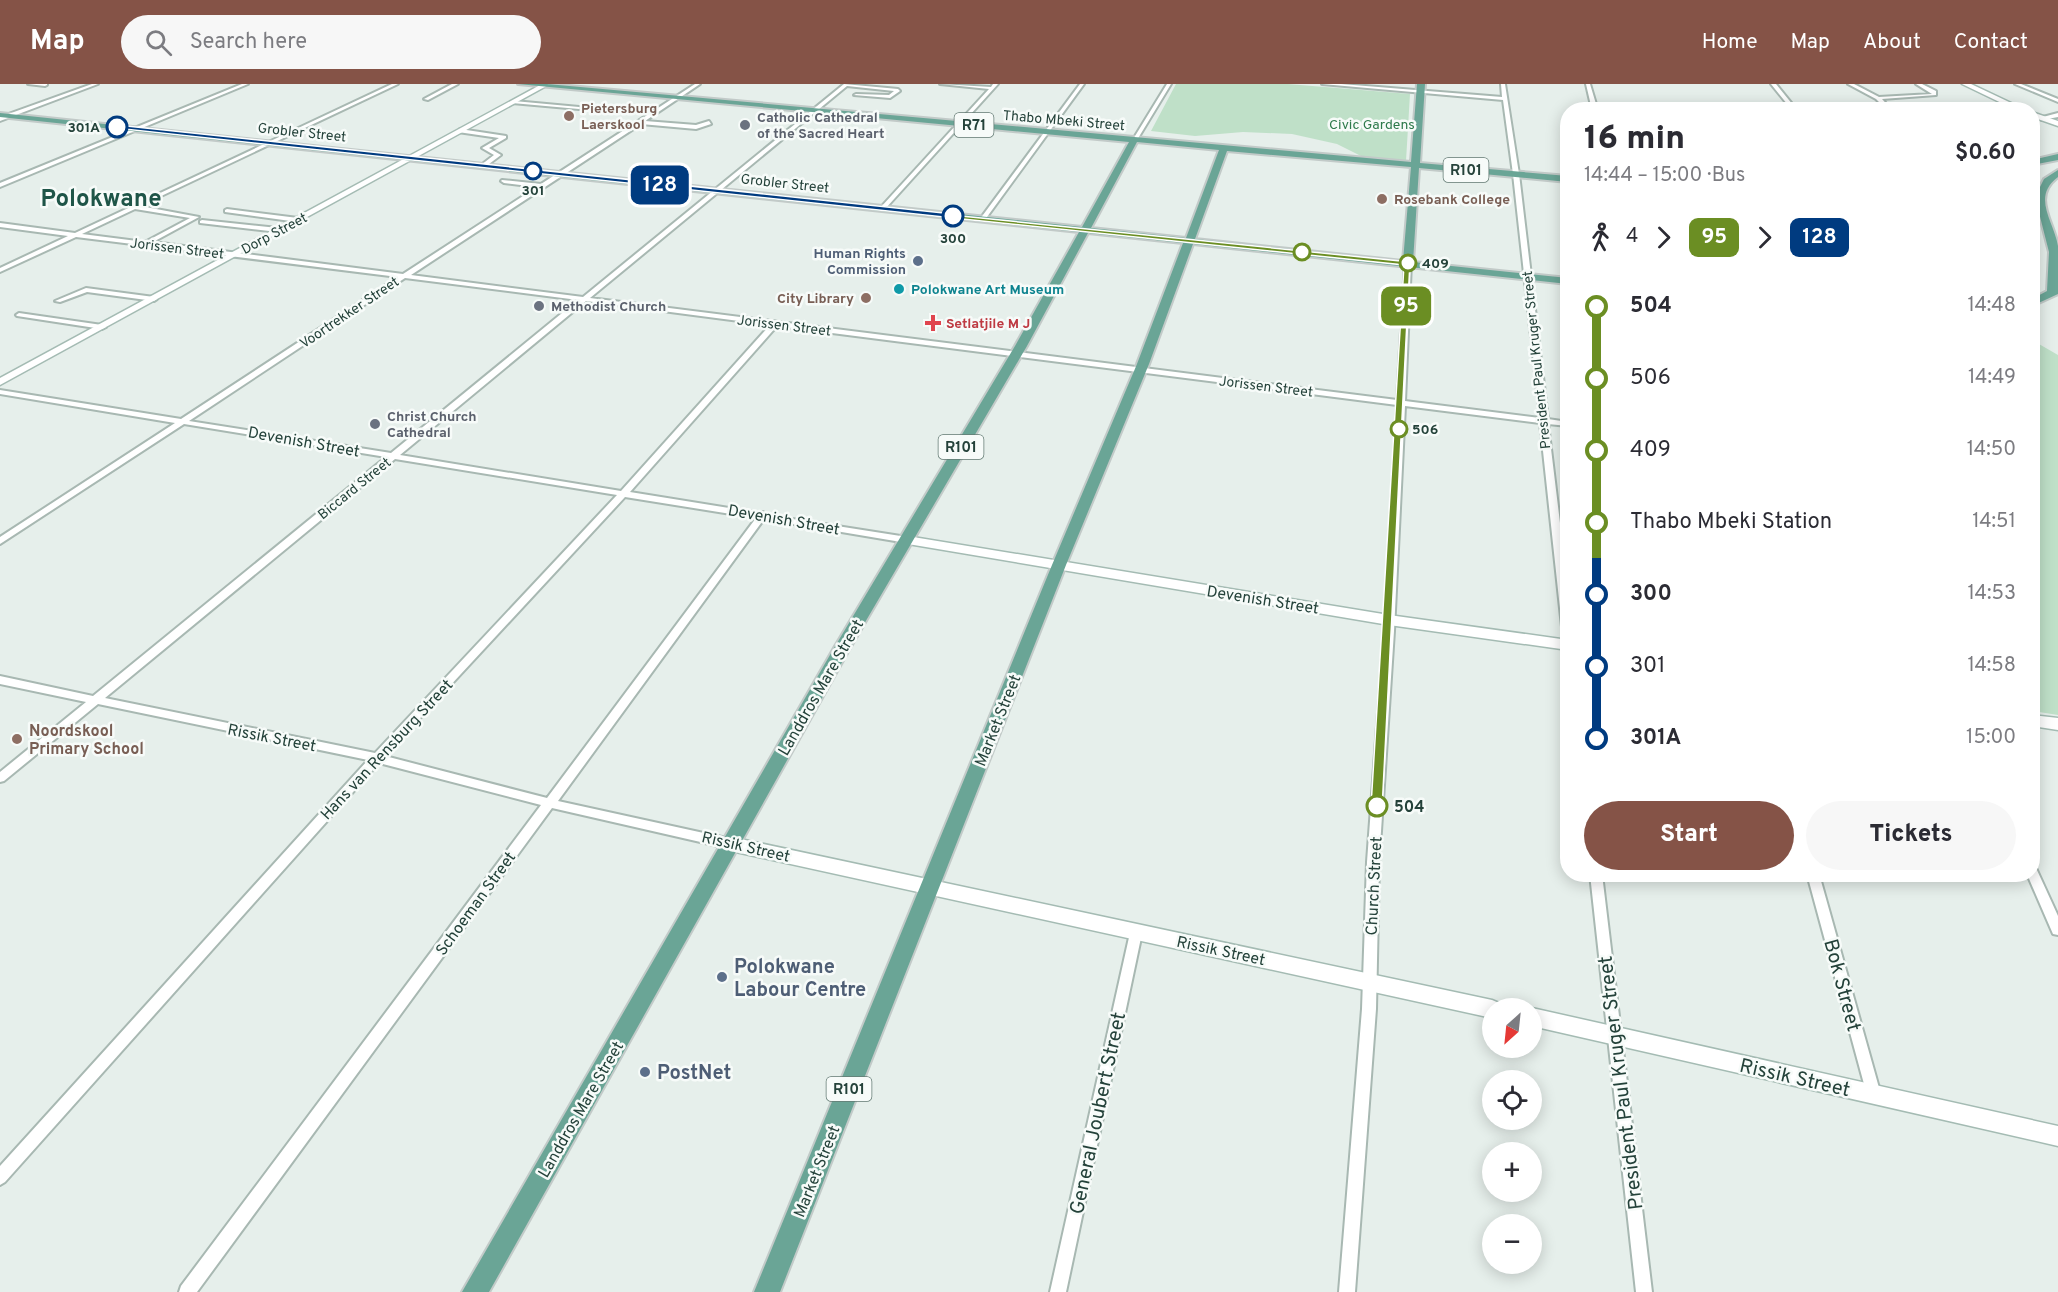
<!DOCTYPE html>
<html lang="en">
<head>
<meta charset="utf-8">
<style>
	body { margin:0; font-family:Overpass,sans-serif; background:#f7f7f7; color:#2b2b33; height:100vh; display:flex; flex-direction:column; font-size:22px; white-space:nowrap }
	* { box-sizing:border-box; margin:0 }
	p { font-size:20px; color:#7c7c81 }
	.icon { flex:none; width:33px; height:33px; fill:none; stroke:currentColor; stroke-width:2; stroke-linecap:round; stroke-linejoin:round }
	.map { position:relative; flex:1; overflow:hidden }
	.side { position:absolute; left:1560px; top:18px; width:480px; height:780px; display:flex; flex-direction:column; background:#fff; border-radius:24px; box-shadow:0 3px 15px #0003 }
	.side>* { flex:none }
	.badge { padding:0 12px; border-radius:9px; font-size:21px; line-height:39px }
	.needle { width:39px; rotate:207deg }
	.buttons { position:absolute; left:1482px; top:914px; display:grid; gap:12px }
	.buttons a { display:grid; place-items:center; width:60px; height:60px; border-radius:50%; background:#fff; box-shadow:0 3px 15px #0003; font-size:30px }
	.map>.badge { position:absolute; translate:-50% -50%; box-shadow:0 0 0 3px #fff }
	.legs { display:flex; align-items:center; gap:9px; height:66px; padding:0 24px; font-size:20px }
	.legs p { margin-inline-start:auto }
	.headline { display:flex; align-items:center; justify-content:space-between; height:102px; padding:0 24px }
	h1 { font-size:33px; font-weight:800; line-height:45px }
	.button { display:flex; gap:12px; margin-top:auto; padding:12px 24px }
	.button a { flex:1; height:69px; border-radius:36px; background:#855347; color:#fff; font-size:24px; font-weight:800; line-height:69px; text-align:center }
	.button a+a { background:#f7f7f7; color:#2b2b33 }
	ul { padding:0 24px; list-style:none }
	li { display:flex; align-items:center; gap:21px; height:72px; font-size:22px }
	li i { display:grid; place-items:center; width:9px; height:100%; margin:0 8px; background:currentColor }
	li i::after { content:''; width:15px; height:15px; margin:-8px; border:4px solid; border-radius:50%; background:#fff }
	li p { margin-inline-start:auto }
	li:first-child i { background:linear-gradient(#0000 50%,currentColor 0) }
	li:last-child i { background:linear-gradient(currentColor 50%,#0000 0) }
	header { display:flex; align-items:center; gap:36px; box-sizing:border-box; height:84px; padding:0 30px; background:#855347; color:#fff }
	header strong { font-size:28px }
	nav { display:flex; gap:33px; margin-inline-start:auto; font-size:21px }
	.search { width:420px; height:54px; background:#f7f7f7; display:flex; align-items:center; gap:15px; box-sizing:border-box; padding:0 21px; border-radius:33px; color:#7c7c81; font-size:22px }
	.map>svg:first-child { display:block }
	.green { fill:#bfe0c8 }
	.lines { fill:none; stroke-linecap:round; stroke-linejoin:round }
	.street-casing { stroke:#a8b8b2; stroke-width:4 }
	.secondary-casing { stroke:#a4bbb3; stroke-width:3 }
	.primary-casing { stroke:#c2cac8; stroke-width:4 }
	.street { fill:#fff; fill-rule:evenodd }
	.secondary { fill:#fff; fill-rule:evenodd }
	.primary { fill:#6aa596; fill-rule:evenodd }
	.line-1 { fill:#6b8e23; stroke:#fff; stroke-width:1.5 }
	.line-2 { fill:#003b80; stroke:#fff; stroke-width:1.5 }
	.education-dot { fill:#8d6e63; stroke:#f7fbf9; stroke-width:2 }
	.worship-dot { fill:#6b7280; stroke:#f7fbf9; stroke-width:2 }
	.stop-2-dot { fill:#fff; stroke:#003b80; stroke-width:3 }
	.stop-1-dot { fill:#fff; stroke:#6b8e23; stroke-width:3 }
	.service-dot { fill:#5c6f8a; stroke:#f7fbf9; stroke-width:2 }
	.culture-dot { fill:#0f9aa8; stroke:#f7fbf9; stroke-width:2 }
	.health-dot { fill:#e0444e; stroke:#f7fbf9; stroke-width:2 }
	.labels { text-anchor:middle; stroke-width:5; stroke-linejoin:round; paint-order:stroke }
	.far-education-label { font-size:14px; font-weight:bold; fill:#785e54; stroke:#f7fbf9; text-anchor:start }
	.far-worship-label { font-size:14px; font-weight:bold; fill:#5b616d; stroke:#f7fbf9; text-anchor:start }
	.far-street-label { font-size:14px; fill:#24423a; stroke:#f7fbf9 }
	.far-park-label { font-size:14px; fill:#2d7a4b; stroke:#f7fbf9 }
	.far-stop-label { font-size:14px; font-weight:bold; fill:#24423a; stroke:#f7fbf9 }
	.far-service-label { font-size:14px; font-weight:bold; fill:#4e5e75; stroke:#f7fbf9; text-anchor:end }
	.far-culture-label { font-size:14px; font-weight:bold; fill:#0d838f; stroke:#f7fbf9; text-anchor:start }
	.far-health-label { font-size:14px; font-weight:bold; fill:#be3a42; stroke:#f7fbf9; text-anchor:start }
	.shield { fill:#f7fbf9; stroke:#637a73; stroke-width:1.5 }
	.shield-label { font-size:15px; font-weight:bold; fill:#24423a }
	.street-label { font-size:16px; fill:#24423a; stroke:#f7fbf9 }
	.education-label { font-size:16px; font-weight:bold; fill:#785e54; stroke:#f7fbf9; text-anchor:start }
	.stop-label { font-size:16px; font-weight:bold; fill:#24423a; stroke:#f7fbf9; text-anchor:start }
	.near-service-label { font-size:20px; font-weight:bold; fill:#4e5e75; stroke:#f7fbf9; text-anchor:start }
	.near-street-label { font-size:20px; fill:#24423a; stroke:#f7fbf9 }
	.far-town-label { font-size:24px; font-weight:bold; fill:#1f5548; stroke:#f7fbf9 }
</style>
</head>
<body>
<header>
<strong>Map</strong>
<div class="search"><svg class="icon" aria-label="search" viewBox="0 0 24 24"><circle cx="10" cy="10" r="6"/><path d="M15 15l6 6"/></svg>Search here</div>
<nav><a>Home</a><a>Map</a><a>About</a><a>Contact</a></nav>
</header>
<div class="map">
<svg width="2058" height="1208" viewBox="0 0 2058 1208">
	<rect width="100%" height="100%" fill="#e6efeb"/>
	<!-- green -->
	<path class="green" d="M1176,0H1288L1410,10L1406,77L1365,74L1337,60L1292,50L1243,48L1195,52L1151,47Z
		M2032,256L2058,271V631L2033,627Z"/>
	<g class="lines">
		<defs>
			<path id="street" d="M28,0H47V1L45,2Z
				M92,0H98L0,37V33Z
				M242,0H248L0,103V99Z
				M392,0H398L140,122L199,133L153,158L403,190L537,103L504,99L501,97L502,96L541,100L695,0H700L645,37L696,41L709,37L711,40L696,45L641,40L411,191L583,213L844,0L898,5L900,7L890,14L854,11L856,10L889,11L894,7L847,2L590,214L1397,316L1405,179L1408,177L1411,179L1405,317L1540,334L1513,90L1503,16L1322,0H1341L1502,13L1501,0H1505L1519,90L1548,335L1568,338V342L1548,340L1568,505V555L1563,552L1540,339L1405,322L1394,547L1379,778L1376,925L1355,1208H1339L1362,925L1367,778L1384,547L1397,321L777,242L630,408L760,429L763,428L767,431L907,453L912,456L907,459L764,435L558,717L731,755L735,757L737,760L735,763L731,765L552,724L197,1208H179L181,1202L541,721L379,679L5,1098L0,1101V1082L368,676L98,620L4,697L0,698V688L86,618L0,600V592L93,612L386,373L184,340L0,460V453L175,339L0,310V306L181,335L398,193L76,153L0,188V184L68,152L0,143V139L75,149ZM135,125L190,134L145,158L82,150ZM405,194L578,216L391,369L189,337ZM586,217L770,241L621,407L400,371ZM395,375L617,411L375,669L105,614ZM625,413L756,434L547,714L385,672Z
				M452,0H458L428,16L424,15Z
				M940,0L991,3L993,0H998L885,125H881V123L989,5Z
				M1080,0H1084L984,137H980V135Z
				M1167,0H1171L1137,56L1132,57Z
				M1586,0H1590L1596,20L1647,26L1597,23V26H1592Z
				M1771,0H1776L1797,26H1792Z
				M1848,0H1854L1879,13L1932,10L1916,0H1922L1936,7V11L1882,15L1892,26H1887L1876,15Z
				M2015,0H2021L2058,15V18Z
				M514,17L579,23L581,24L579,25L512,19Z
				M2058,29V33L2042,36L2039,34Z
				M460,45L506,52V54L489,64L501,71L485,83H481V81L494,71L482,64L499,54L458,48Z
				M227,125L298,134L301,136L298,138L225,128V126Z
				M202,136L278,144L281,146L278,148L200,139V137Z
				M86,204L154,213L157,215L154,217L87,208L60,218L55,217Z
				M19,229L102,241L106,243L102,245L17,232L16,231Z
				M2032,783L2036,784L2058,832V851L2053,850L2027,790H2032Z
				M1590,790H1602L1652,1208H1636Z
				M1807,790H1819L1881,1011L1879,1016L1874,1018L1869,1016L1867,1011Z
				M1136,844L1141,845L1142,849L1066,1208H1050L1130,849L1131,845Z"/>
			<path id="secondary" d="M542,0H550L0,301V294Z
				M1962,0H1971L2026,26H2016Z
				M2032,28L2058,37V42L2032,33Z
				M907,452L1389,531L1568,556V566L1389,541L902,459L901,456L902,453Z
				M2032,631L2058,634V646L2032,642Z
				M731,753L1492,916L1499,919L1501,924H1492V934L731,767L725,765L722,760L725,755Z
				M1532,924L2058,1042V1062L1532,942Z"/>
			<path id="primary" d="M518,0H547L1411,78L1417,0H1425L1420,79L1568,92V98L1419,84L1413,178L1568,194V200L1193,160L1149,280L1066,481L780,1208H754L1052,481L1137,280L1183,159L1088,149L1027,262L850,564L489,1208H462L834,564L1015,262L1079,148L0,33V29L1082,143L1129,58ZM1137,58L1219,66L1186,154L1091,144ZM1227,67L1411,83L1403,177L1195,155Z
				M2058,70V76L2032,81V76Z
				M2058,86V93C2031,113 2054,137 2058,162C2058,177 2058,195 2058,210L2032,222V215L2047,207L2049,168L2035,113L2044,95Z"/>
		</defs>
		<!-- street casing -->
		<use href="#street" class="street-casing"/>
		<!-- secondary casing -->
		<use href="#secondary" class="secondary-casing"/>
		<!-- primary casing -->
		<use href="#primary" class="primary-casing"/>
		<!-- street -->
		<use href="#street" class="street"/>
		<!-- secondary -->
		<use href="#secondary" class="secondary"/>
		<!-- primary -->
		<use href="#primary" class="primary"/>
	</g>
	<!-- line-1 -->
	<path class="line-1" d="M951,131L1410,178L1382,726L1377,727L1371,722L1404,181L953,134Z"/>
	<!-- line-2 -->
	<path class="line-2" d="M117,41L953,130L956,132L953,134L115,44Z"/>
	<!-- markers -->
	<g class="education-dot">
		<circle cx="569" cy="32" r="6"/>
		<circle cx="1382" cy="115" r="6"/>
		<circle cx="866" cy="214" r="6"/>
		<circle cx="17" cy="655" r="6"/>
	</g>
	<g class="worship-dot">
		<circle cx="745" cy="41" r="6"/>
		<circle cx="539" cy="222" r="6"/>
		<circle cx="375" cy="340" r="6"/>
	</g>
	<g class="stop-2-dot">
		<circle cx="117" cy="43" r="10"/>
		<circle cx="533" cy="87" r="8"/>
		<circle cx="953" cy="132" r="10"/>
	</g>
	<g class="stop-1-dot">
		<circle cx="1302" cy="168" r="8"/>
		<circle cx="1408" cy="179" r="8"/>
		<circle cx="1399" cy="345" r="8"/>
		<circle cx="1377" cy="722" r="10"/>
	</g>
	<g class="service-dot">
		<circle cx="918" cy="177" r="6"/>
		<circle cx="722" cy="893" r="6"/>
		<circle cx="645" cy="988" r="6"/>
	</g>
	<circle class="culture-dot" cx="899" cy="205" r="6"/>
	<path class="health-dot" d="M930 230h6v6h6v6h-6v6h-6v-6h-6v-6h6z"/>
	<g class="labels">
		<!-- far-education labels -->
		<g class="far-education-label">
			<text x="581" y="29">Pietersburg<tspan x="581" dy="16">Laerskool</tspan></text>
			<text x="1394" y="120">Rosebank College</text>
			<text x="854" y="219" text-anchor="end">City Library</text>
		</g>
		<!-- far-worship labels -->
		<g class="far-worship-label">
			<text x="757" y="38">Catholic Cathedral<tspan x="757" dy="16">of the Sacred Heart</tspan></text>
			<text x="551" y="227">Methodist Church</text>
			<text x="387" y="337">Christ Church<tspan x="387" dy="16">Cathedral</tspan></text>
		</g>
		<!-- far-street labels -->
		<g class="far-street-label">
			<text transform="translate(1064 36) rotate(5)" y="5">Thabo Mbeki Street</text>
			<text transform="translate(302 48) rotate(6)" y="5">Grobler Street</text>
			<text transform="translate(785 99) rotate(6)" y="5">Grobler Street</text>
			<text transform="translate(274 149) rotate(-28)" y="5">Dorp Street</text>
			<text transform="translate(177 164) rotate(7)" y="5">Jorissen Street</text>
			<text transform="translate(349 228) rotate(-34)" y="5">Voortrekker Street</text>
			<text transform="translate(784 241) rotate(7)" y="5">Jorissen Street</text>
			<text transform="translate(1536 276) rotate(-96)" y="5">President Paul Kruger Street</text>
			<text transform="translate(1266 302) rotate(7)" y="5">Jorissen Street</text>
			<text transform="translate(354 404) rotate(-39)" y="5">Biccard Street</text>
		</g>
		<!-- far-park labels -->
		<g class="far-park-label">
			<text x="1372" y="45">Civic Gardens</text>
		</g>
		<!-- far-stop labels -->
		<g class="far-stop-label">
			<text x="100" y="48" text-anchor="end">301A</text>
			<text x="533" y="111">301</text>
			<text x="953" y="159">300</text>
			<text x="1422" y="184" text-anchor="start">409</text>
			<text x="1412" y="350" text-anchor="start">506</text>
		</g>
		<!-- far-service labels -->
		<g class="far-service-label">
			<text x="906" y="174">Human Rights<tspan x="906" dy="16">Commission</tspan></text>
		</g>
		<!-- far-culture labels -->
		<g class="far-culture-label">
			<text x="911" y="210">Polokwane Art Museum</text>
		</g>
		<!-- far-health labels -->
		<g class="far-health-label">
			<text x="946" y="244">Setlatjile M J</text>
		</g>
		<!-- shield labels -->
		<g class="shield">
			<rect x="954.5" y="29" width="39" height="24" rx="4.5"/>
			<rect x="1443.5" y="74" width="45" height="24" rx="4.5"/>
			<rect x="938.5" y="351" width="45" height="24" rx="4.5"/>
			<rect x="826.5" y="993" width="45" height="24" rx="4.5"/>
		</g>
		<g class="shield-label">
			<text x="974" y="46">R71</text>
			<text x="1466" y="91">R101</text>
			<text x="961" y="368">R101</text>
			<text x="849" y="1010">R101</text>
		</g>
		<!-- street labels -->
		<g class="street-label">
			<text transform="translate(304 357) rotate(10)" y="6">Devenish Street</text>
			<text transform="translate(784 435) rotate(10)" y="6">Devenish Street</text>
			<text transform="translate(1263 515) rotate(9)" y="6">Devenish Street</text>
			<text transform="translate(820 603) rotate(-60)" y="6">Landdros Mare Street</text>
			<text transform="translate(997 636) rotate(-68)" y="6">Market Street</text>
			<text transform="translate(272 653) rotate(11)" y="6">Rissik Street</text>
			<text transform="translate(386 665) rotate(-47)" y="6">Hans van Rensburg Street</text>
			<text transform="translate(746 762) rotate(13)" y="6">Rissik Street</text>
			<text transform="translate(1373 802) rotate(-87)" y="6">Church Street</text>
			<text transform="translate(475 819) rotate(-54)" y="6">Schoeman Street</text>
			<text transform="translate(1221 866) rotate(12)" y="6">Rissik Street</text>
			<text transform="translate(580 1025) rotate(-60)" y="6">Landdros Mare Street</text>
			<text transform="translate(816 1087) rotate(-68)" y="6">Market Street</text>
		</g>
		<!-- education labels -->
		<g class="education-label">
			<text x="29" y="652">Noordskool<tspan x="29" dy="18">Primary School</tspan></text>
		</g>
		<!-- stop labels -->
		<g class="stop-label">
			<text x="1394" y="728">504</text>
		</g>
		<!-- near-service labels -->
		<g class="near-service-label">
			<text x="734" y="889">Polokwane<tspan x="734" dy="23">Labour Centre</tspan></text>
			<text x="657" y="995">PostNet</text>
		</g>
		<!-- near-street labels -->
		<g class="near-street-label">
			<text transform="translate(1843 901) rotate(75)" y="7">Bok Street</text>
			<text transform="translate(1795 993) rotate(13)" y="7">Rissik Street</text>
			<text transform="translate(1620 999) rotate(-97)" y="7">President Paul Kruger Street</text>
			<text transform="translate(1097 1029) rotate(-78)" y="7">General Joubert Street</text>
		</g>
		<!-- far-town labels -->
		<g class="far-town-label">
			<text x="101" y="122">Polokwane</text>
		</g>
	</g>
</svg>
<div class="buttons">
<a><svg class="needle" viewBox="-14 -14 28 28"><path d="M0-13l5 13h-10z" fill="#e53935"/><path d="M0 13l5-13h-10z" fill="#7c7c81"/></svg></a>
<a><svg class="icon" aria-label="locate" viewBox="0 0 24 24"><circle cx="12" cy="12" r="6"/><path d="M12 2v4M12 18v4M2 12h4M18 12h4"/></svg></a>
<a>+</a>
<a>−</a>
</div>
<b class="badge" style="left:1406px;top:222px;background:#6b8e23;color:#fff">95</b>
<b class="badge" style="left:660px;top:101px;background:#003b80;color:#fff">128</b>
<section class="side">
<div class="headline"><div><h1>16 min</h1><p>14:44 – 15:00 · Bus</p></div><b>$0.60</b></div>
<div class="legs"><svg class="icon" aria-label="walk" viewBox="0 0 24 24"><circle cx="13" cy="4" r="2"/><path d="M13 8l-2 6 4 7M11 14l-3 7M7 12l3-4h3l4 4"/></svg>4<svg class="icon" aria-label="forward" viewBox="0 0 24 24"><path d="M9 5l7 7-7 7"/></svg><b class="badge" style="background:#6b8e23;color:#fff">95</b><svg class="icon" aria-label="forward" viewBox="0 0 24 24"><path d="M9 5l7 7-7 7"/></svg><b class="badge" style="background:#003b80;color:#fff">128</b></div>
<ul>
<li><i style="color:#6b8e23"></i><b>504</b><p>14:48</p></li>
<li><i style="color:#6b8e23"></i><span>506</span><p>14:49</p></li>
<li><i style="color:#6b8e23"></i><span>409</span><p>14:50</p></li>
<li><i style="color:#6b8e23"></i><span>Thabo Mbeki Station</span><p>14:51</p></li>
<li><i style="color:#003b80"></i><b>300</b><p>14:53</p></li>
<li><i style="color:#003b80"></i><span>301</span><p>14:58</p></li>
<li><i style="color:#003b80"></i><b>301A</b><p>15:00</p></li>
</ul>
<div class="button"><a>Start</a><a>Tickets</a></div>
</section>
</div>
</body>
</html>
